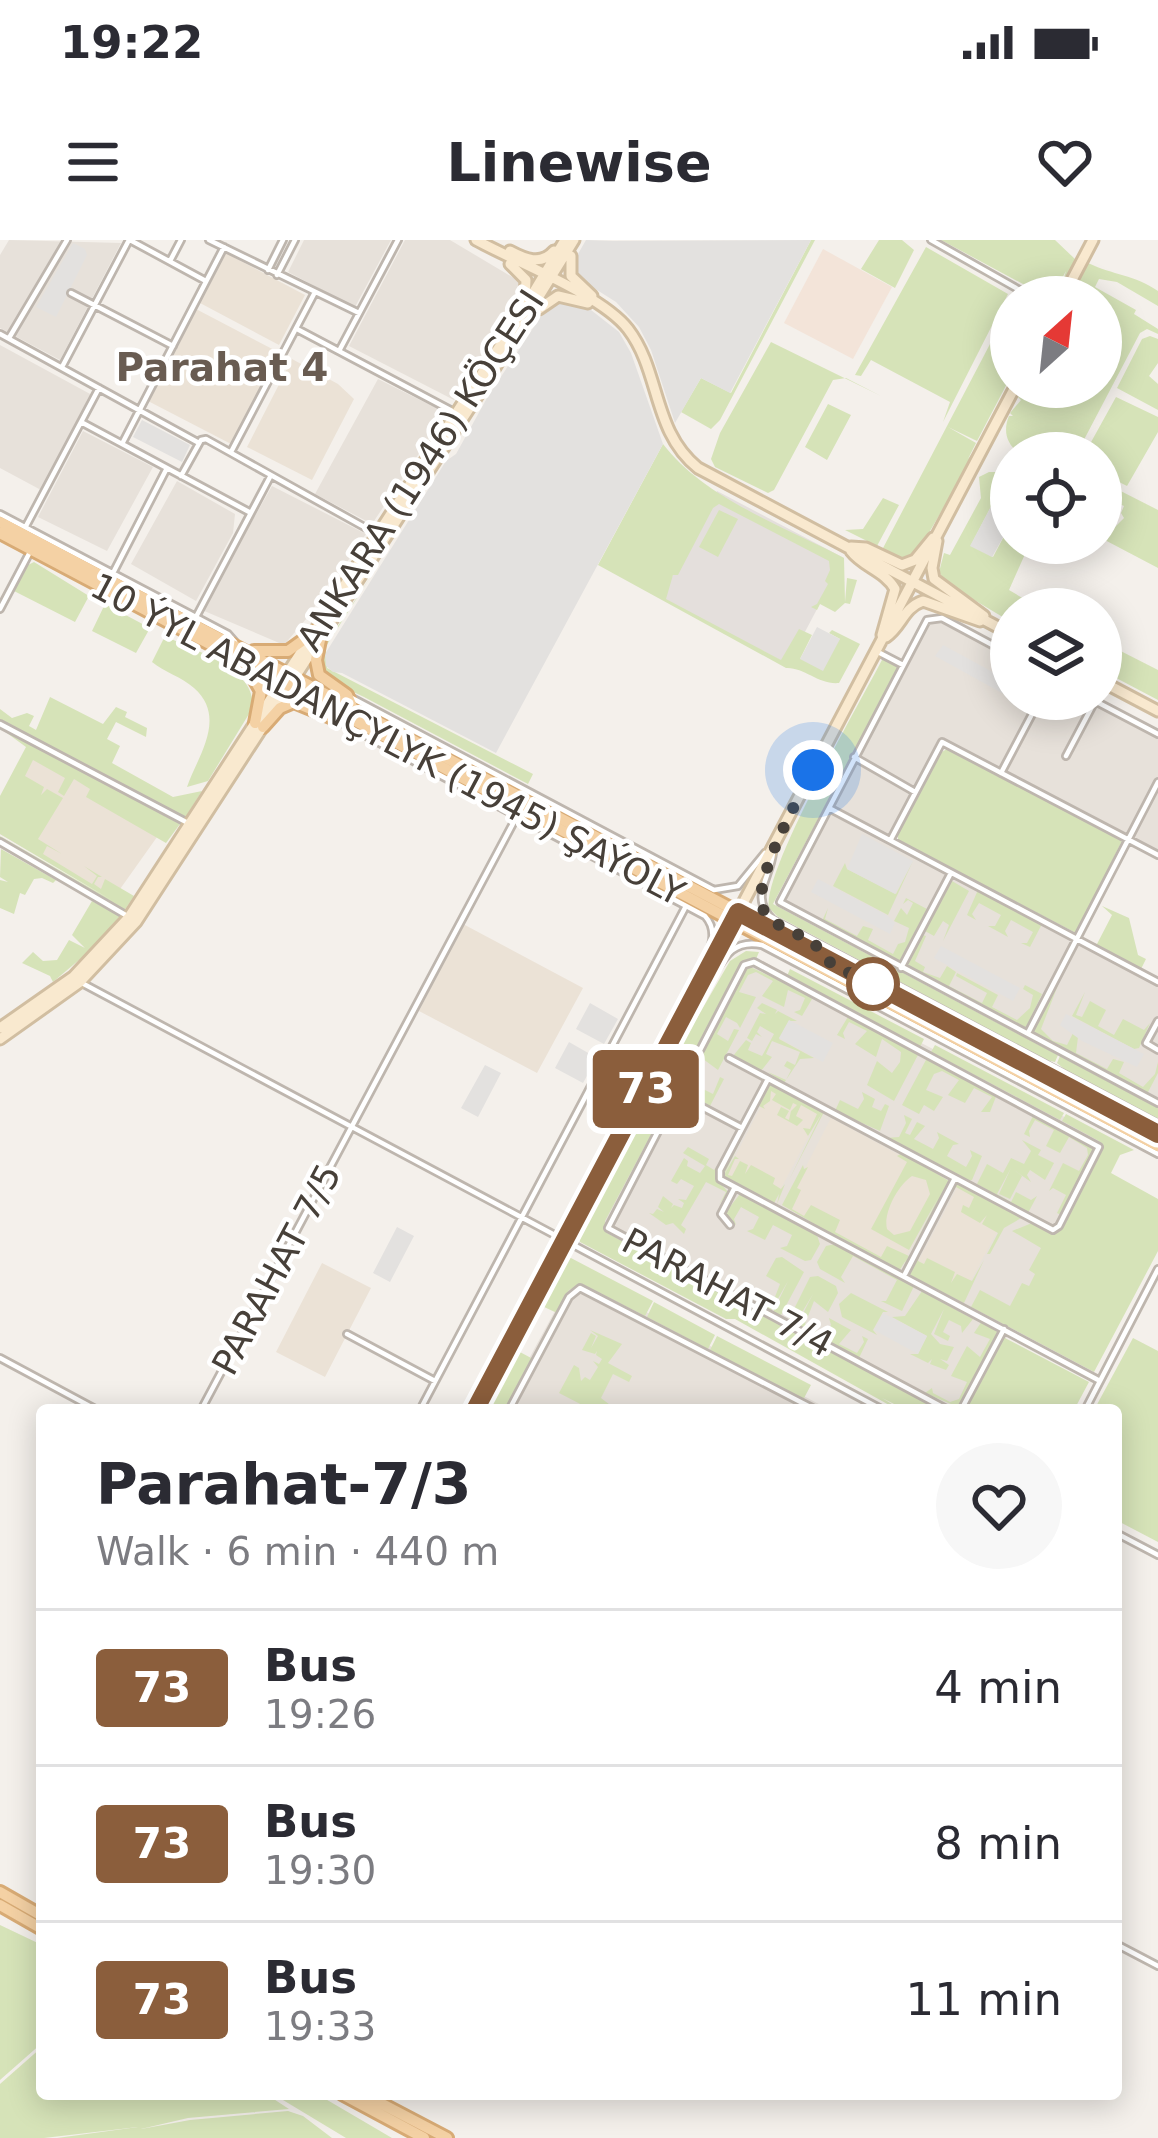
<!DOCTYPE html>
<html lang="en">
<head>
<meta charset="utf-8">
<style>
	body { margin:0; font-family:"DejaVu Sans",sans-serif; background:#f7f7f7; color:#2b2b33; height:100vh; display:flex; flex-direction:column; font-size:45px; white-space:nowrap }
	* { box-sizing:border-box; margin:0 }
	p { font-size:39px; color:#7c7c81 }
	.icon { flex:none; width:66px; height:66px; fill:none; stroke:currentColor; stroke-width:2; stroke-linecap:round; stroke-linejoin:round }
	.map { position:relative; flex:1; overflow:hidden }
	.details { position:absolute; left:36px; top:1164px; width:1086px; height:696px; display:flex; flex-direction:column; background:#fff; border-radius:12px; box-shadow:0 6px 30px #0003 }
	.details>* { flex:none }
	.badge { padding:0 24px; border-radius:9px; font-size:42px; line-height:78px }
	.needle { width:78px; rotate:27deg }
	.fabs { position:absolute; left:990px; top:36px; display:grid; gap:24px }
	.fabs a { display:grid; place-items:center; width:132px; height:132px; border-radius:50%; background:#fff; box-shadow:0 6px 30px #0003; font-size:60px }
	.you { position:absolute; width:60px; height:60px; margin:-30px; border:9px solid #fff; border-radius:50%; background:#1a73e8; box-shadow:0 0 0 18px #1a73e833 }
	.map>.badge { position:absolute; translate:-50% -50%; box-shadow:0 0 0 6px #fff }
	.round { display:grid; place-items:center; flex:none; width:126px; height:126px; border-radius:63px; background:#f7f7f7 }
	.overview { display:flex; align-items:center; justify-content:space-between; height:204px; padding:0 60px }
	h1 { font-size:57px; font-weight:700; line-height:90px }
	ul { padding:0; list-style:none }
	li { display:flex; align-items:center; gap:36px; height:156px; padding:0 60px; border-top:3px solid #e1e1e2 }
	li div { flex:1 }
	li b { display:block; font-size:45px }
	li em { font-style:normal }
	li .badge { min-width:132px; font-weight:700; text-align:center }
	.status { display:flex; justify-content:space-between; align-items:center; height:84px; padding:0 60px; background:#fff; direction:ltr }
	.status svg { height:33px; fill:currentColor }
	header { display:flex; justify-content:space-between; align-items:center; height:156px; padding:0 60px; background:#fff; font-size:54px; font-weight:700 }
	.map>svg:first-child { display:block }
	.residential { fill:#e7e1da }
	.commercial { fill:#f3e4d9 }
	.industrial { fill:#e4dfdc }
	.education { fill:#ebe2d6 }
	.green { fill:#d6e3b8; fill-rule:evenodd }
	.parking { fill:#e3e1df }
	.lines { fill:none; stroke-linecap:round; stroke-linejoin:round }
	.street-casing { stroke:#beb6ae; stroke-width:10 }
	.secondary-casing { stroke:#d1bea1; stroke-width:15 }
	.primary-casing { stroke:#d8ab75; stroke-width:16 }
	.street { stroke:#fff; stroke-width:4.5 }
	.secondary { stroke:#f9e9cf; stroke-width:9 }
	.primary { stroke:#f4d1a4; stroke-width:10 }
	.line-casing { stroke:#fff; stroke-width:27 }
	.line { stroke:#8b5e3c; stroke-width:18 }
	.walk { stroke:#474039; stroke-width:12; stroke-dasharray:0 21.6 }
	.stop-dot { fill:#fff; stroke:#8b5e3c; stroke-width:6 }
	.labels { text-anchor:middle; stroke-width:9; stroke-linejoin:round; paint-order:stroke }
	.street-label { font-size:36px; fill:#474039; stroke:#fff }
	.neighbourhood-label { font-size:39px; font-weight:bold; fill:#695c52; stroke:#fff }
</style>
</head>
<body>
<div class="status"><b>19:22</b><svg viewBox="0 0 49 12"><path d="M0 12V9h3v3zM5 12V6h3v6zM10 12V3h3v9zM15 12V0h3v12zM26 1h20v11H26zM47 4h2v5h-2z"/></svg></div>
<header><svg class="icon" aria-label="menu" viewBox="0 0 24 24"><path d="M4 6h16M4 12h16M4 18h16"/></svg>Linewise<svg class="icon" aria-label="heart" viewBox="0 0 24 24"><path d="M12 20l-8-8c-3-5 5-10 8-4 3-6 11-1 8 4z"/></svg></header>
<div class="map">
<svg width="1158" height="1898" viewBox="0 0 1158 1898">
	<rect width="100%" height="100%" fill="#f4f0eb"/>
	<!-- residential -->
	<path class="residential" d="M9,0L121,3L60,120L0,88V15Z
		M304,0H391L355,67L288,32Z
		M405,0H450L519,41L520,46L488,107L454,160L349,106Z
		M0,105L92,155L41,250L0,228Z
		M378,139L446,173L372,284L315,254Z
		M83,191L153,227L107,311L38,277Z
		M177,241L235,274L233,293L196,361L131,324Z
		M272,246L366,294L337,337L325,347L312,372L284,405L202,370Z
		M933,380H940L1011,418V459H1099L1098,462L1158,495V614L942,499L888,600L1158,744V862L780,662L928,382Z
		M751,715L1109,900L969,1170H930L595,990L741,716Z
		M575,1034L830,1170H501Z"/>
	<!-- commercial -->
	<path class="commercial" d="M823,9L892,47L853,119L784,83Z"/>
	<!-- industrial -->
	<path class="industrial" d="M717,251L844,318L788,424L661,358Z"/>
	<!-- education -->
	<path class="education" d="M226,13L305,55L279,105L200,63Z
		M196,69L280,113L233,205L148,161Z
		M292,119L338,144L354,159L312,240L247,207Z
		M27,511L162,590L113,659L0,594V557Z
		M463,684L583,748L537,833L419,771Z
		M771,847L820,874L774,962L725,936Z
		M831,878L946,940L900,1029L785,967Z
		M958,946L1007,973L960,1061L911,1035Z
		M322,1023L371,1048L325,1137L276,1112Z"/>
	<!-- green -->
	<path class="green" d="M811,0H815L720,180L711,189L681,172L701,138L731,153Z
		M879,0H902L914,10L895,48L861,29Z
		M941,0H1055L1076,20L1058,57L1066,31L1052,57H1047Z
		M926,7L1008,54L943,182L950,162L871,120L861,136L855,135Z
		M1088,23C1113,35 1135,35 1158,51V66L1117,42L1099,39L1095,47L1136,70L1134,74L1158,89V94L1147,89L1140,93L1077,213H1019C1006,204 1003,190 1009,176H1013L1010,173L1021,160L1018,157L1023,147H1101V57H1071Z
		M1011,64V136L977,201L948,187L976,203L968,219L974,211L973,218L914,318L902,321L882,310Z
		M1150,96L1158,99V123L1149,136L1158,144V170L1117,148L1142,99Z
		M771,102L881,156L846,138L833,140L774,250L768,253L715,227L711,219L720,193Z
		M1116,157L1158,177V192L1127,246L1101,233V213H1085Z
		M828,164L851,175L827,220L805,207Z
		M663,204C705,259 784,286 844,318L845,362L847,338L857,340L850,364L845,363L835,372L820,364L817,370L811,367L817,364L828,344L825,341L830,330L829,321L719,264L713,268L678,335H673L666,359L781,420L799,389L812,395L800,419L840,399L829,393L832,390L860,404L839,443C819,445 804,427 786,428L598,325Z
		M989,232H1004L1006,238L971,305L993,317L1011,283V303H1030L1009,350L1041,369H1011V382L946,343L939,332L944,313L950,315L981,258L979,237Z
		M1101,241L1158,270V328L1101,298V285L1111,291L1124,278L1121,273L1124,266L1101,256Z
		M883,258L899,265L877,306L845,290L863,289Z
		M719,270L738,279L718,317L699,307Z
		M34,322L89,356L75,382L14,351L26,326Z
		M371,336L323,411L326,410L327,428L533,534L528,544L364,457L347,449L358,458L332,445L319,425L322,410Z
		M105,364L150,388L136,413L92,391Z
		M165,396C194,411 259,429 252,469L208,541L187,547C197,517 228,478 194,448C182,437 164,432 152,422Z
		M1101,401L1158,430V460L1101,430Z
		M883,418L899,426L773,664L1058,815L1055,822L1040,819L905,748L947,767L777,676L769,668C761,634 862,459 883,418Z
		M50,457L103,484L116,467L127,472L125,477L147,488L146,497L116,482L107,499L120,506L112,523L173,557L202,551L185,578L0,481V469L12,478L27,473L34,476L29,486L36,490Z
		M0,488L180,584L166,603L86,557L90,549L74,539L64,556L58,552L65,538L33,520L25,536L44,547L41,555L47,549L63,558L38,599L62,614L47,606L43,614L92,644L97,636L84,626L102,637H98L94,644L101,649L105,639L134,656L124,671L0,599V596L113,661L0,594V556L26,507Z
		M947,509L1122,601L1076,693L898,601V591L940,513Z
		M1,609L56,640L53,643L42,638L34,639L25,655L20,653L14,674L0,668V640L8,642L0,637Z
		M913,621L888,675L833,646L845,623L847,629L896,654Z
		M952,641L969,651L943,701L949,685L943,681L934,696L925,691Z
		M978,650L1042,684L1030,707L1021,703H1027L1033,692L1011,680L1005,691L1008,697L988,686H995L1001,675L979,663L972,674L976,680L967,675Z
		M906,658L927,669L899,722L822,681L828,668L825,679L857,696L863,686L873,689L868,700L893,714L898,704L905,702L909,688L894,681L901,668L907,675L913,663L908,660L903,664Z
		M92,661L120,676L92,709L53,742L50,736L22,723L33,712L43,721L57,720L69,700L85,708L72,695Z
		M1102,666L1129,678L1138,715L1146,719L1141,729L1092,703L1097,704L1112,675Z
		M923,695L926,696L915,721L925,727L923,732L940,738L947,726L956,732L949,746L982,763L987,753L956,736L957,733L998,755L992,767L1017,780L1030,768L1033,755L1023,749L1025,745L1042,754L1025,790L907,727Z
		M746,711L759,712L756,719L743,721L676,847L660,842L730,721Z
		M748,726L809,754L812,759L802,776L794,772L800,770L805,758L788,750L784,767L762,756L773,741L756,732L748,735L739,752L756,757L740,788L737,783L726,777L717,794L728,801L734,789L739,790L718,830L703,819L694,836L697,846L713,854L720,837L724,839L710,866L695,858L698,850L695,849L691,856L683,851Z
		M790,729L924,799L920,807L787,736Z
		M1060,740L1041,789L1053,801L1067,805L1073,793L1078,797L1076,813L1107,829L1113,819L1124,822L1119,833L1143,847L1155,834L1158,822V833L1147,854L1032,793Z
		M1085,752L1076,775L1082,777L1090,761L1106,770L1098,786L1114,795L1123,779L1144,790L1150,783L1139,808L1134,809L1072,776Z
		M762,763L777,770L775,774L778,771L797,781H789L779,799L814,818L800,819L784,843L768,832L786,840L791,830L784,826L787,821L795,825L800,812L772,801L766,814L772,817L761,831L733,816L746,800L751,803L748,810L762,816L774,794L760,786L757,792L762,797L756,794L752,801L747,798L760,773L766,774L757,768Z
		M849,775L919,813L894,861L867,845L877,821L892,833L900,822L901,812L882,799L876,817L855,804L867,791L849,782L843,793L845,799L837,795Z
		M935,805L1064,873L1060,880L931,812Z
		M1060,816L1158,868V878L1153,879L1083,842L1084,839L1075,838L1057,823Z
		M927,818L997,854L990,872H981L992,857L974,848L965,863L948,855L959,840L942,831L934,834L926,850L943,857L934,871L924,865L919,874L902,865Z
		M770,844L824,872L789,940L822,873L808,896L803,888L810,889L817,874L801,865L796,876L803,880L797,886L777,875L781,867L789,871L785,878L789,880L791,871L797,865L793,863L790,870L772,860L776,854L771,851L770,861L763,866L765,869L759,866Z
		M657,847L671,857L605,981L607,993L941,1170H906L882,1158L902,1170H898L735,1079H726L580,1002L578,996Z
		M862,852L875,859L872,867L881,871L885,864L889,866L880,891L835,871L840,860L858,869L864,859Z
		M1034,874L1096,907L1061,975L1057,973L1066,955L1053,948L1049,951L1063,923L1079,931L1088,915L1087,908L1069,897L1060,913L1046,906L1054,890L1035,880L1029,891L1030,897L1024,894Z
		M1066,874L1134,910L1120,915L1111,933L1158,959V1011L1094,1132L971,1067L980,1050L1010,1066L1022,1043L1029,1046L1035,1034L1029,1030L1041,1008L1012,991L1032,983L1052,992L1064,986L1101,912L1099,901L1062,881Z
		M904,875L912,879L905,893L910,895L917,882L925,886L914,899L933,909L939,898L937,892L959,904L953,905L947,916L966,927L972,916L970,910L982,916L972,940L968,941L886,898L899,897L906,883Z
		M745,892L723,937L735,916L739,919H735L728,935L732,936L740,921L748,925L745,934L751,925L775,938L773,944L781,949L785,944L777,964L779,954L773,965L724,939L721,936Z
		M1022,900L1041,910L1038,915L1054,923L1045,940L1030,930L1027,935L1031,942L1014,930L1022,936L1010,959L999,954L1011,928L997,954L1011,962L1016,952L1031,960L1037,956L1028,973L977,944L987,924L1003,933L1011,918L1024,924L1031,911Z
		M688,907L709,919L706,925L714,930L718,925L716,938L728,952L719,965L726,952L706,942L681,985L686,989L684,994L673,983L666,985L649,973L653,974L657,969L664,972L658,967L663,956L673,964L671,968L674,965L682,968L684,963L678,959L686,960L694,946L681,939L677,944L671,941L684,918L688,921L687,926L700,933L705,926L683,913Z
		M902,913L949,941L911,1012L938,958L909,1010L871,989L907,922L897,916ZM912,936L926,940L930,954L910,991L894,995L887,989C883,973 898,945 912,936Z
		M803,925L804,929L808,927L797,948L801,950L792,969L804,976L811,965L840,980L835,992L881,1017L887,1006L909,1016L902,1031L906,1020L899,1031L783,969L813,983L782,965Z
		M958,943L1023,977L1004,988L990,1014H987L998,993L982,984L987,975L980,983L961,972L963,965L969,968L974,957L956,947L945,964Z
		M740,954L817,995L820,1004L811,1020L805,1021L780,1008L787,1006L792,995L773,985L765,1000L747,991L753,989L759,977L741,967L734,979L736,985L729,981L725,973Z
		M835,1004L914,1046L902,1071L881,1061H886L897,1040L853,1016L841,1037L845,1043L820,1029L817,1022L826,1006Z
		M920,1014L918,1021L924,1024L927,1018L955,1032L951,1043L957,1034L972,1041L984,1020L964,1063L909,1036Z
		M569,1017L653,1061L645,1076L582,1044L569,1050L557,1073L542,1066Z
		M782,1017L804,1032L781,1075L773,1072L788,1041L771,1071L760,1064L773,1062L780,1044L766,1036L776,1018Z
		M818,1036L836,1046L838,1053L828,1072L814,1061L805,1084L824,1095L831,1085L829,1078L851,1090L839,1104L857,1113L864,1102L862,1096L868,1099L859,1118L797,1085L813,1054L795,1084L789,1079L810,1037Z
		M922,1051L973,1079L962,1093L961,1086L949,1080L943,1092L950,1096L948,1101L934,1094L944,1069L931,1094L940,1104L954,1107L947,1121L940,1119L949,1125L946,1130L930,1124L932,1119L928,1123L910,1114H918L927,1096L892,1077L905,1076Z
		M851,1053L888,1072H883L873,1090L877,1095L842,1077L839,1064Z
		M654,1062L715,1095L708,1109L647,1077Z
		M982,1081L999,1093L958,1167L925,1153L932,1148L933,1153L950,1162L959,1159L967,1142L951,1136L967,1106L980,1117L990,1099L974,1093Z
		M590,1090L622,1104L608,1123L632,1136L629,1142L613,1134L601,1158L614,1168L601,1164L590,1169L559,1153L574,1125L579,1128L581,1141L585,1137L590,1140L598,1127L593,1121L599,1124L602,1119L596,1115L597,1111L595,1114L582,1110L591,1093L596,1096L591,1108L598,1096Z
		M717,1096L811,1145L803,1160L710,1110Z
		M1003,1097L1089,1142L1074,1170H964Z
		M1133,1098L1158,1111V1302L1116,1280V1170H1094Z
		M518,1111L533,1119L506,1170L488,1166Z
		M0,1685L42,1705V1803L0,1840Z
		M42,1807V1854H266L289,1869L188,1878L141,1889L190,1880L288,1871L303,1876L332,1898H57L138,1887L44,1898H0V1844Z
		M273,1854H317L392,1898H346Z"/>
	<!-- parking -->
	<path class="parking" d="M586,0L613,1L811,0L730,153L701,138L675,183L651,110L639,87L616,62L578,38L574,21Z
		M73,3L85,9L87,15L56,77L36,67Z
		M558,62L591,70L619,92L631,113L663,204L496,513L342,433L333,432L326,426L325,414L446,221L456,214L487,158L547,67Z
		M142,180L190,205L182,222L133,197Z
		M1006,238L1011,241V283L992,317L970,306Z
		M817,387L840,399L823,431L800,419Z
		M943,405L1011,442V458L935,416Z
		M862,594L913,621L895,654L847,629Z
		M818,639L888,676L895,683L890,694L811,652Z
		M941,706L1020,748L1013,761L934,718Z
		M590,763L618,779L604,804L576,789Z
		M1066,774L1144,814L1137,827L1082,801L1060,785Z
		M789,780L833,803L823,822L779,798Z
		M569,802L597,818L583,843L555,828Z
		M485,825L501,833L478,877L461,868Z
		M397,987L414,996L390,1042L373,1033Z
		M883,1073L927,1096L918,1114L874,1090Z"/>
	<g class="lines">
		<defs>
			<path id="street" d="M130,0L204,40
				M209,0L359,73
				M931,0L1032,57
				M170,21L181,0
				M268,30L283,0
				M277,35L295,0
				M71,53L173,106
				M297,89L456,173
				M0,94L199,203
				M9,98L67,0
				M339,111L398,0
				M62,127L129,0
				M81,182L251,273
				M122,204L224,7
				M231,212L314,54
				M181,236L201,200L206,199L375,293
				M0,274L228,394L235,402
				M26,286L99,148
				M113,333L167,228
				M0,369L31,310
				M197,375L270,237
				M876,411L903,425
				M1011,415L942,378L927,380L780,662L1158,863
				M350,457L714,650L738,646L765,613
				M1095,461L1158,494
				M338,481L705,676C724,697 702,723 692,745L693,750
				M0,484L186,582
				M1066,516L1094,463
				M854,517L915,552
				M1001,533L1040,459
				M829,568L1158,742
				M891,599L942,502L1158,615
				M0,602L129,677
				M773,613C770,639 749,657 773,680L1158,884
				M901,728L951,633
				M80,742L883,1170
				M700,754C720,732 724,697 762,705L1158,914
				M1158,781L1146,803L1158,810
				M1028,793L1158,542
				M729,818L1053,990L1059,986L1099,907L754,722L744,725L608,988L948,1170
				M768,839L720,930V939L1100,1141
				M651,840L742,888
				M730,985L721,974L735,947
				M905,1034L955,938
				M347,1094L435,1141
				M0,1118L97,1170
				M201,1170L517,576
				M420,1170L686,666
				M509,1170L569,1057L580,1048L816,1170
				M594,1170H609
				M961,1170L1004,1089
				M1085,1170L1158,1029
				M1116,1293L1158,1315
				M1116,1704L1158,1726"/>
			<path id="secondary" d="M476,0C516,22 602,55 628,89C661,132 652,191 698,228L1011,394
				M510,11C525,19 541,26 554,11
				M571,16V36L592,56
				M510,24L526,40L525,59
				M1063,57L1093,0
				M539,69L558,56L588,63
				M937,301L932,328L934,339L984,376
				M851,307L866,308L902,325L915,320L933,298
				M851,311C863,327 885,331 895,349L882,395
				M886,397C902,386 903,368 923,361L980,381
				M1101,441L1158,471
				M0,788L73,737L129,677L518,78L565,0
				M0,799L80,742L136,682L478,155L574,0
				M476,1170L1015,147"/>
			<path id="primary" d="M0,282L1158,894
				M0,293L1158,906
				M321,395L316,420L319,435L347,455L353,469
				M254,411H288L316,391
				M247,427L261,451L255,483
				M263,487L280,468L294,462L333,478H344
				M0,1652L42,1676
				M0,1665L42,1689
				M342,1854L424,1898
				M363,1854L447,1898"/>
		</defs>
		<!-- street casing -->
		<use href="#street" class="street-casing"/>
		<!-- secondary casing -->
		<use href="#secondary" class="secondary-casing"/>
		<!-- primary casing -->
		<use href="#primary" class="primary-casing"/>
		<!-- street -->
		<use href="#street" class="street"/>
		<!-- secondary -->
		<use href="#secondary" class="secondary"/>
		<!-- primary -->
		<use href="#primary" class="primary"/>
	</g>
	<g class="lines">
		<defs>
			<path id="line" d="M475,1170L738,672L1158,894"/>
		</defs>
		<!-- line casing -->
		<use href="#line" class="line-casing"/>
		<!-- line -->
		<use href="#line" class="line"/>
		<!-- walk -->
		<path class="walk" d="M813,530C799,558 749,644 764,671C773,687 798,692 812,702C817,705 819,711 823,716C833,728 859,736 873,744"/>
	</g>
	<!-- markers -->
	<circle class="stop-dot" cx="873" cy="744" r="24"/>
	<g class="labels">
		<!-- street labels -->
		<g class="street-label">
			<text transform="translate(420 230) rotate(-57)" y="13">ANKARA (1946) KÖÇESI</text>
			<text transform="translate(388 499) rotate(28)" y="13">10 ÝYL ABADANÇYLYK (1945) ŞAÝOLY</text>
			<text transform="translate(276 1029) rotate(-62)" y="13">PARAHAT 7/5</text>
			<text transform="translate(728 1052) rotate(28)" y="13">PARAHAT 7/4</text>
		</g>
		<!-- neighbourhood labels -->
		<g class="neighbourhood-label">
			<text x="222" y="141">Parahat 4</text>
		</g>
	</g>
</svg>
<div class="fabs">
<a><svg class="needle" viewBox="-14 -14 28 28"><path d="M0-13l5 13h-10z" fill="#e53935"/><path d="M0 13l5-13h-10z" fill="#7c7c81"/></svg></a>
<a><svg class="icon" aria-label="locate" viewBox="0 0 24 24"><circle cx="12" cy="12" r="6"/><path d="M12 2v4M12 18v4M2 12h4M18 12h4"/></svg></a>
<a><svg class="icon" aria-label="layers" viewBox="0 0 24 24"><path d="M12 4l9 5-9 5-9-5zM3 14l9 5 9-5"/></svg></a>
</div>
<div class="you" style="left:813px;top:530px"></div>
<b class="badge" style="left:646px;top:849px;background:#8b5e3c;color:#fff">73</b>
<section class="details">
<div class="overview"><div><h1>Parahat-7/3</h1><p>Walk · 6 min · 440 m</p></div><a class="round"><svg class="icon" aria-label="heart" viewBox="0 0 24 24"><path d="M12 20l-8-8c-3-5 5-10 8-4 3-6 11-1 8 4z"/></svg></a></div>
<ul>
<li><span class="badge" style="background:#8b5e3c;color:#fff">73</span><div><b>Bus</b><p>19:26</p></div><em>4 min</em></li>
<li><span class="badge" style="background:#8b5e3c;color:#fff">73</span><div><b>Bus</b><p>19:30</p></div><em>8 min</em></li>
<li><span class="badge" style="background:#8b5e3c;color:#fff">73</span><div><b>Bus</b><p>19:33</p></div><em>11 min</em></li>
</ul>
</section>
</div>
</body>
</html>
